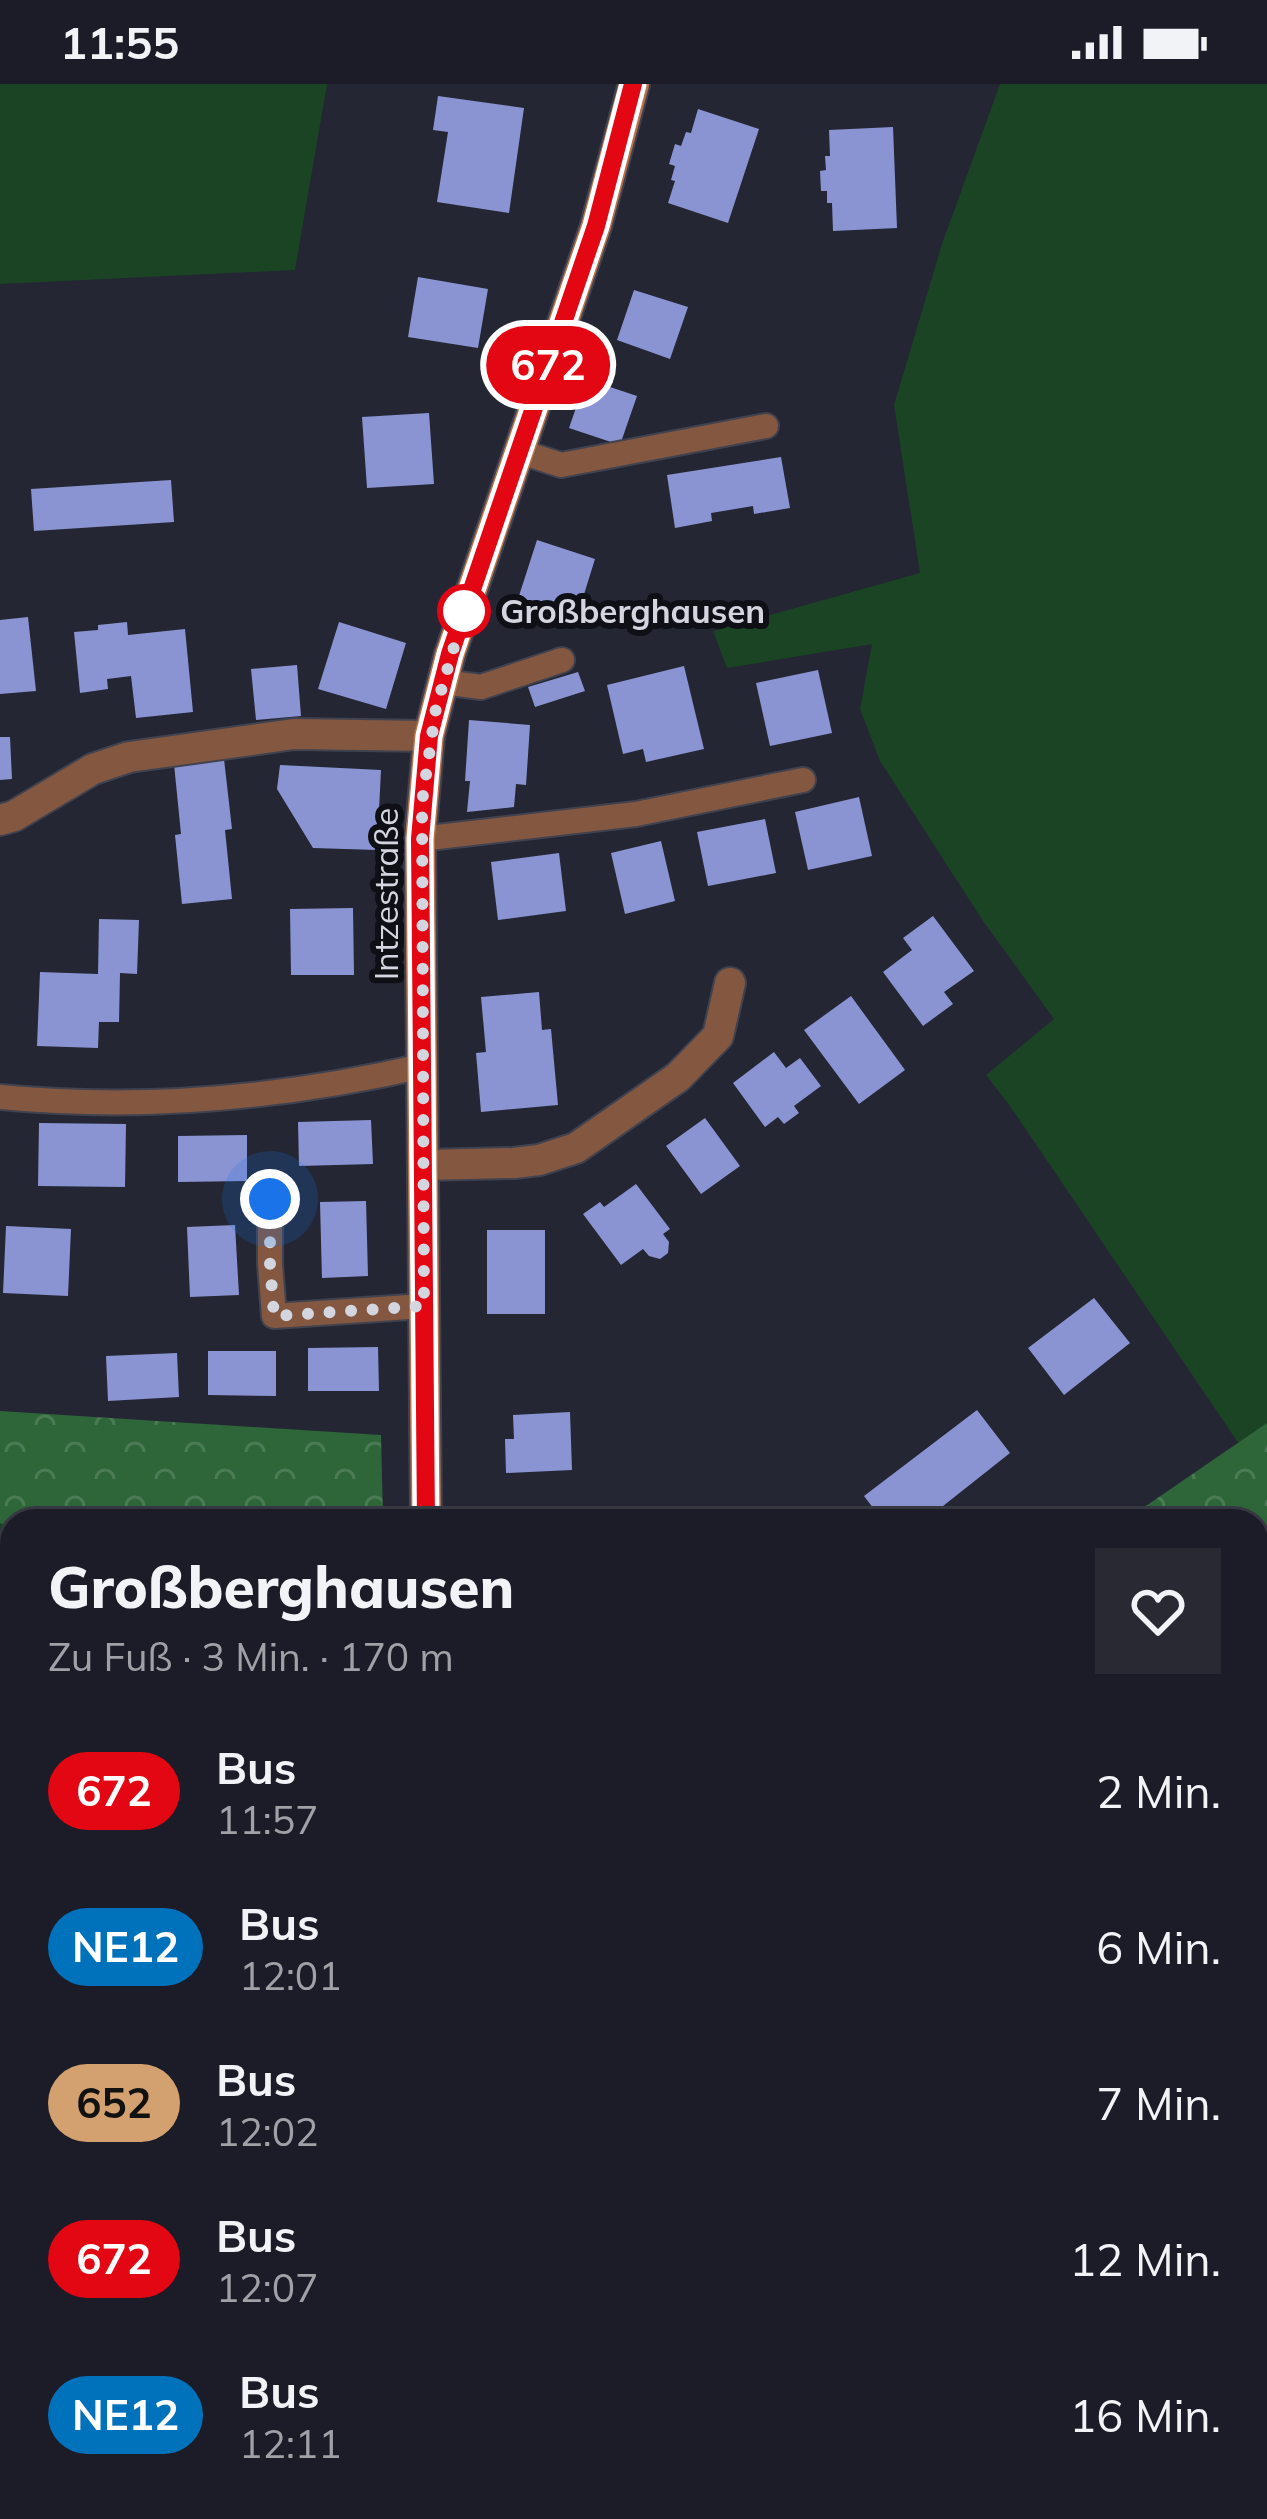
<!DOCTYPE html>
<html lang="de">
<head>
<meta charset="utf-8">
<style>
	body { margin:0; font-family:Mulish,sans-serif; background:#282933; color:#f1f3f6; height:100vh; display:flex; flex-direction:column; font-size:45px; white-space:nowrap }
	* { box-sizing:border-box; margin:0 }
	p { font-size:39px; color:#a0a1a7 }
	.icon { flex:none; width:66px; height:66px; fill:none; stroke:currentColor; stroke-width:2; stroke-linecap:round; stroke-linejoin:round }
	.map { position:relative; flex:1; overflow:hidden }
	.panel { position:absolute; left:0px; top:1425px; width:1269px; height:1011px; display:flex; flex-direction:column; background:#1b1c27; border-radius:36px 36px 0 0; box-shadow:0 3px 9px #0004,0 0 0 3px #393a44 }
	.panel>* { flex:none }
	.badge { padding:0 24px; border-radius:39px; font-size:42px; line-height:78px }
	.you { position:absolute; width:60px; height:60px; margin:-30px; border:9px solid #fff; border-radius:50%; background:#1a73e8; box-shadow:0 0 0 18px #1a73e833 }
	.map>.badge { position:absolute; translate:-50% -50%; box-shadow:0 0 0 6px #fff }
	.round { display:grid; place-items:center; flex:none; width:126px; height:126px; border-radius:0px; background:#282933 }
	.summary { display:flex; align-items:center; justify-content:space-between; height:204px; padding:0 48px }
	h1 { font-size:57px; font-weight:800; line-height:90px }
	ul { padding:0; list-style:none }
	li { display:flex; align-items:center; gap:36px; height:156px; padding:0 48px }
	li div { flex:1 }
	li b { display:block; font-size:45px }
	li em { font-style:normal }
	li .badge { min-width:132px; font-weight:700; text-align:center }
	.status { display:flex; justify-content:space-between; align-items:center; height:84px; padding:0 60px; background:#1b1c27; direction:ltr }
	.status svg { height:33px; fill:currentColor }
	.map>svg:first-child { display:block }
	.grass { fill:#1b4424 }
	.forest { fill:url(#forest-crowns) }
	.building { fill:#8b94d2 }
	.lines { fill:none; stroke-linecap:round; stroke-linejoin:round }
	.lane-casing { stroke:#40424f; stroke-width:28 }
	.street-casing { stroke:#40424f; stroke-width:34 }
	.secondary-casing { stroke:#40424f; stroke-width:34 }
	.lane { stroke:#845740; stroke-width:24 }
	.street { stroke:#845740; stroke-width:30 }
	.secondary { stroke:#b8714c; stroke-width:30 }
	.line-casing { stroke:#fff; stroke-width:27 }
	.line { stroke:#e30613; stroke-width:18 }
	.walk { stroke:#d3d5df; stroke-width:12; stroke-dasharray:0 21.6 }
	.stop-dot { fill:#fff; stroke:#e30613; stroke-width:6 }
	.labels { text-anchor:middle; stroke-width:12; stroke-linejoin:round; paint-order:stroke }
	.stop-label { font-size:33px; font-weight:bold; fill:#d3d5df; stroke:#0e1016; text-anchor:start }
	.street-label { font-size:33px; fill:#d3d5df; stroke:#0e1016 }
</style>
</head>
<body>
<div class="status"><b>11:55</b><svg viewBox="0 0 49 12"><path d="M0 12V9h3v3zM5 12V6h3v6zM10 12V3h3v9zM15 12V0h3v12zM26 1h20v11H26zM47 4h2v5h-2z"/></svg></div>
<div class="map">
<svg width="1267" height="2435" viewBox="0 0 1267 2435">
	<defs>
		<pattern id="forest-crowns" width="20" height="18" patternUnits="userSpaceOnUse" patternTransform="scale(3)"><rect width="20" height="18" fill="#2e6639"/><path d="M2 6a3 3 0 1 1 6 0M12 15a3 3 0 1 1 6 0" fill="none" stroke="#4b7b55"/></pattern>
	</defs>
	<rect width="100%" height="100%" fill="#242634"/>
	<!-- grass -->
	<path class="grass" d="M0,0H327L295,186L0,200Z
		M1000,0H1267V1339L1239,1360L1010,1022L986,991L1054,935L983,837L880,677L860,625L872,560L727,584L713,547L920,489L894,321L942,160Z
		M0,1439L12,1445V2108L0,2100Z"/>
	<!-- forest -->
	<path class="forest" d="M0,1327L381,1351L383,1437H12V1445L0,1439Z
		M1267,1339V2115L1257,2113V1437H1124Z
		M1267,2384V2435H1216L1227,2424H1257V2394Z
		M380,2424H518L507,2435H363Z
		M643,2424H770L762,2435H632Z"/>
	<!-- building -->
	<path class="building" d="M438,12L524,24L509,129L437,118L448,48L433,46Z
		M698,25L759,45L728,139L668,119L675,97L671,96L675,82L669,80L675,60L681,62L686,48L691,49Z
		M893,43L897,144L833,147L832,119H827V107H821L820,87L826,86L825,72H830L829,46Z
		M418,193L488,205L478,264L408,253Z
		M634,206L688,223L670,275L617,256Z
		M586,295L637,312L620,361L569,344Z
		M429,329L434,400L367,404L362,333Z
		M781,373L790,424L754,430L753,422L711,429L712,437L675,444L667,391Z
		M171,396L174,438L34,447L31,405Z
		M537,456L595,475L576,536L517,518Z
		M28,533L36,607L0,610V536Z
		M127,538L128,551L185,545L193,628L136,634L131,592L107,595L108,605L80,609L74,548L98,546V541Z
		M339,538L406,559L386,625L318,605Z
		M297,581L301,632L256,636L251,585Z
		M684,582L704,665L646,678L643,665L623,670L607,601Z
		M818,586L832,649L770,662L756,599Z
		M578,588L585,607L535,623L528,603Z
		M469,636L530,641L526,701L516,700L514,723L467,728L470,697H465Z
		M0,653H10L12,695L0,696Z
		M224,675L232,745L225,746L232,815L182,820L175,751L181,750L174,680Z
		M280,681L381,686L377,766L313,764L277,705Z
		M859,713L872,772L808,786L795,728Z
		M765,735L776,789L708,802L697,748Z
		M661,757L675,817L625,830L611,769Z
		M559,769L566,827L498,836L491,778Z
		M353,824L354,891H291L290,825Z
		M933,832L974,887L944,908L953,920L923,942L883,888L912,866L903,854Z
		M99,835L139,836L137,890L120,889L119,938H99L98,964L37,962L40,888L98,890Z
		M539,908L542,946L551,945L558,1021L481,1028L476,969L486,968L481,913Z
		M851,912L905,986L859,1020L804,946Z
		M774,968L786,984L800,974L821,1002L794,1022L799,1029L784,1040L778,1033L765,1043L733,999Z
		M705,1034L740,1082L701,1110L666,1062Z
		M371,1036L373,1080L299,1082L298,1038Z
		M39,1039L126,1040L125,1103L38,1102Z
		M247,1051V1097L178,1098V1052Z
		M636,1100L670,1145L663,1150L669,1158L668,1169L660,1175L649,1172L643,1165L621,1181L583,1130L600,1118L604,1123Z
		M366,1117L368,1192L322,1194L320,1118Z
		M235,1141L239,1211L190,1213L187,1143Z
		M6,1142L71,1145L68,1212L3,1209Z
		M487,1146H545V1230H487Z
		M1094,1214L1130,1259L1064,1311L1028,1264Z
		M378,1263L379,1307H308V1264Z
		M208,1267H276V1312L208,1311Z
		M177,1269L179,1313L108,1317L106,1272Z
		M977,1326L1010,1369L938,1426L946,1437H883L864,1412Z
		M570,1328L572,1386L506,1389L505,1355H514L513,1331Z"/>
	<g class="lines">
		<defs>
			<path id="lane" d="M518,367L561,381L766,342
				M443,598L481,603L562,576
				M420,755L636,730L803,696
				M0,1013C143,1027 283,1014 423,982
				M270,1115V1180L274,1232L424,1222"/>
			<path id="street" d="M0,736L14,732L93,685L129,673L294,650L429,652
				M424,1081L514,1079L539,1076L576,1064L678,993L718,952L730,899"/>
			<path id="secondary" d="M426,1437L420,755L429,652L450,570L596,142L634,0
				M308,2435L316,2424
				M576,2435L587,2424
				M885,2435L893,2424"/>
		</defs>
		<!-- lane casing -->
		<use href="#lane" class="lane-casing"/>
		<!-- street casing -->
		<use href="#street" class="street-casing"/>
		<!-- secondary casing -->
		<use href="#secondary" class="secondary-casing"/>
		<!-- lane -->
		<use href="#lane" class="lane"/>
		<!-- street -->
		<use href="#street" class="street"/>
		<!-- secondary -->
		<use href="#secondary" class="secondary"/>
	</g>
	<g class="lines">
		<defs>
			<path id="line" d="M426,1437L420,755L429,652L450,570L596,142L633,0"/>
		</defs>
		<!-- line casing -->
		<use href="#line" class="line-casing"/>
		<!-- line -->
		<use href="#line" class="line"/>
		<!-- walk -->
		<path class="walk" d="M270,1115V1180L274,1232L424,1222L422,718L436,624L466,522L464,527"/>
	</g>
	<!-- markers -->
	<circle class="stop-dot" cx="464" cy="527" r="24"/>
	<g class="labels">
		<!-- stop labels -->
		<g class="stop-label">
			<text x="500" y="539">Großberghausen</text>
		</g>
		<!-- street labels -->
		<g class="street-label">
			<text transform="translate(386 810) rotate(-90)" y="12">Intzestraße</text>
		</g>
	</g>
</svg>
<div class="you" style="left:270px;top:1115px"></div>
<b class="badge" style="left:548px;top:281px;background:#e30613;color:#fff">672</b>
<section class="panel">
<div class="summary"><div><h1>Großberghausen</h1><p>Zu Fuß · 3 Min. · 170 m</p></div><a class="round"><svg class="icon" aria-label="heart" viewBox="0 0 24 24"><path d="M12 20l-8-8c-3-5 5-10 8-4 3-6 11-1 8 4z"/></svg></a></div>
<ul>
<li><span class="badge" style="background:#e30613;color:#fff">672</span><div><b>Bus</b><p>11:57</p></div><em>2 Min.</em></li>
<li><span class="badge" style="background:#0072bc;color:#fff">NE12</span><div><b>Bus</b><p>12:01</p></div><em>6 Min.</em></li>
<li><span class="badge" style="background:#d3a170;color:#111">652</span><div><b>Bus</b><p>12:02</p></div><em>7 Min.</em></li>
<li><span class="badge" style="background:#e30613;color:#fff">672</span><div><b>Bus</b><p>12:07</p></div><em>12 Min.</em></li>
<li><span class="badge" style="background:#0072bc;color:#fff">NE12</span><div><b>Bus</b><p>12:11</p></div><em>16 Min.</em></li>
</ul>
</section>
</div>
</body>
</html>
